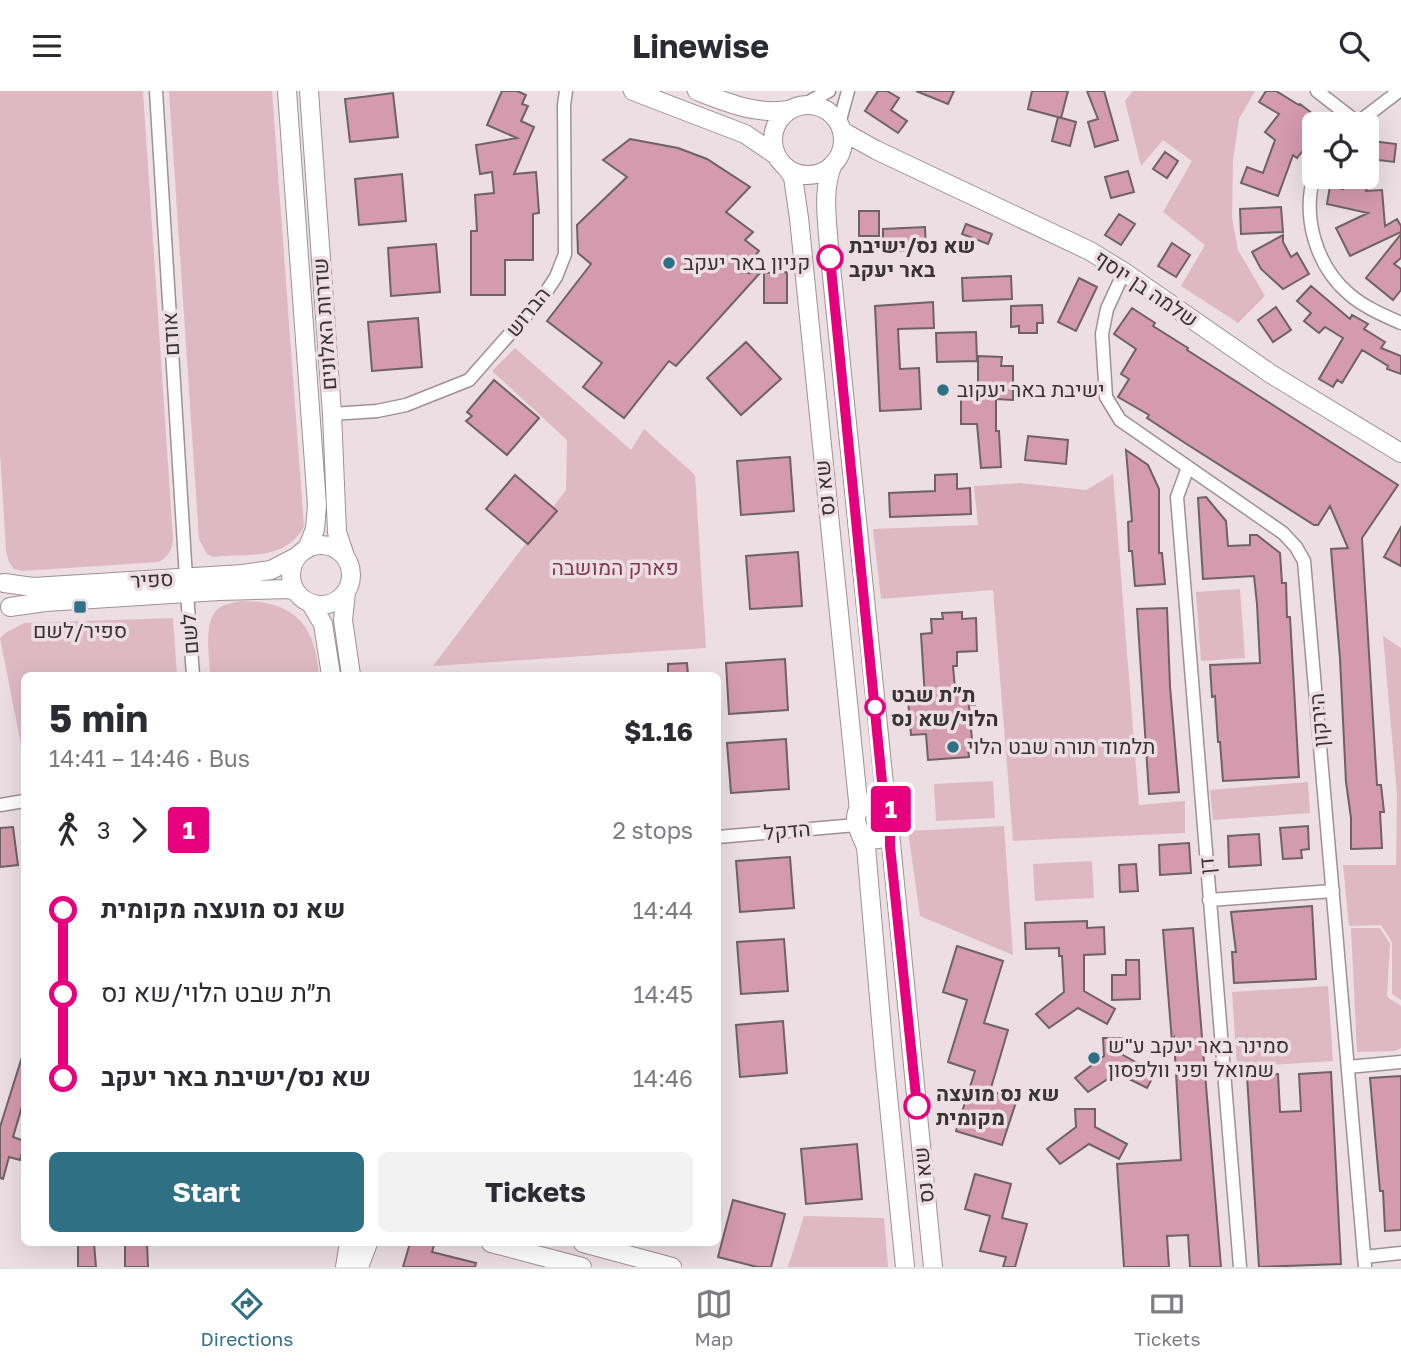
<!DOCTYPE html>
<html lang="en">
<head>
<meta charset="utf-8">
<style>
	body { margin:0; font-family:"Golos Text",Heebo,sans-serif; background:#f2f2f3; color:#2b2b33; height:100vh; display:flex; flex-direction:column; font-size:26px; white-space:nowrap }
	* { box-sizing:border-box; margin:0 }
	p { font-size:23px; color:#7c7c81 }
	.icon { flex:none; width:38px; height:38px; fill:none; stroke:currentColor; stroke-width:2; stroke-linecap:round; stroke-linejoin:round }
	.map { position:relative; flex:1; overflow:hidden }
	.side { position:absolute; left:21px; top:581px; width:700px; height:574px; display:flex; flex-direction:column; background:#fff; border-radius:10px; box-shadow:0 7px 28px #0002 }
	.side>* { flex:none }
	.badge { padding:0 14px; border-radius:5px; font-size:24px; line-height:46px }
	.fabs { position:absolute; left:1302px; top:21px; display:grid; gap:14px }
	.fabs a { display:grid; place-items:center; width:77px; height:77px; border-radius:10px; background:#fff; box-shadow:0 7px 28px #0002; font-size:35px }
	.map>.badge { position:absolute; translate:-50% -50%; box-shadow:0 0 0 4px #fff }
	.legs { display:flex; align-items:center; gap:10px; height:77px; padding:0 28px; font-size:23px }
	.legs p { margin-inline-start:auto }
	.overview { display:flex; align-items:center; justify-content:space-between; height:119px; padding:0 28px }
	h1 { font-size:38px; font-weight:700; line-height:52px }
	.cta { display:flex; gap:14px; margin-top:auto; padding:14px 28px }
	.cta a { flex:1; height:80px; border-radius:10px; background:#307084; color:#fff; font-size:28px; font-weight:700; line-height:80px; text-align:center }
	.cta a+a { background:#f2f2f3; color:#2b2b33 }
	ul { padding:0 28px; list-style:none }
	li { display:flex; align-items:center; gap:24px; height:84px; font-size:26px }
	li i { display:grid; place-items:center; width:10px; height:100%; margin:0 9px; background:currentColor }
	li i::after { content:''; width:18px; height:18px; margin:-9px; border:5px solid; border-radius:50%; background:#fff }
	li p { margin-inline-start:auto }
	li:first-child i { background:linear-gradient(#0000 50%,currentColor 0) }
	li:last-child i { background:linear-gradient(currentColor 50%,#0000 0) }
	header { display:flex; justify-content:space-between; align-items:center; height:91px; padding:0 28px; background:#fff; font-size:32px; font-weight:700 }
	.dock { display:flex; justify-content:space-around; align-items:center; height:98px; border-top:2px solid #e1e1e2; background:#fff; font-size:19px; color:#7c7c81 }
	.dock a { display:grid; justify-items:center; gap:4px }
	.dock .active { color:#307084 }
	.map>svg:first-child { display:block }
	.green { fill:#deb9c4 }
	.building { fill:#d49aad; stroke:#6e6265; stroke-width:2 }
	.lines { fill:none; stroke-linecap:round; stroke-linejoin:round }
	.street-casing { stroke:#9e9195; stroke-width:15 }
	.secondary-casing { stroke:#9e9195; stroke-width:20 }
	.street { stroke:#fff; stroke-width:12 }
	.secondary { stroke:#fff; stroke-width:18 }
	.line-1-casing { stroke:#fff; stroke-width:16 }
	.line-1 { stroke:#e6007e; stroke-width:10 }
	.stop-1-dot { fill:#fff; stroke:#e6007e; stroke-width:3.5 }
	.poi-dot { fill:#307084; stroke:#ecdee2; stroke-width:2.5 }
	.labels { text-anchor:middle; stroke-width:7; stroke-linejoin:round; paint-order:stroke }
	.stop-label { font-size:21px; font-weight:bold; fill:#383334; stroke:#ecdee2; text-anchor:start }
	.poi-label { font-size:21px; fill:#383334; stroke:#ecdee2; text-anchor:start }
	.street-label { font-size:21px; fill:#383334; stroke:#ecdee2 }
	.park-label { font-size:21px; fill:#803853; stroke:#ecdee2 }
</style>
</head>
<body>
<header><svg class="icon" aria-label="menu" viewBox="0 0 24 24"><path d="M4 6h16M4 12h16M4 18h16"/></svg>Linewise<svg class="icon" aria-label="search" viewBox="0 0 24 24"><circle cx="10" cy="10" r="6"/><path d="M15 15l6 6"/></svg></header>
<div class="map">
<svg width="1401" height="1176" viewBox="0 0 1401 1176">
	<rect width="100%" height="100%" fill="#ecdee2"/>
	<!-- green -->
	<path class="green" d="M0,0H143L173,448C172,459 169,465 159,471L23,480L14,478L9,471L6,460L0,363Z
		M169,0H272L304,436C283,471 248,462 213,466L207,463L199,448Z
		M1133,0H1255L1239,28L1233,70L1232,126L1238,159L1265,205L1238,232L1181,195L1205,154L1163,121L1192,70L1163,49L1141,75L1125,10Z
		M515,257L631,359L644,338L695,384L706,557L433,575L566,399L567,349L492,280Z
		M1113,383L1139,714L1185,710V742L1013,750L993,499L881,508L873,438L978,434L974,395L1020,392L1086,399Z
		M1240,498L1245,567L1201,570L1196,501Z
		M239,510C292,509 315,531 319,584H210C210,564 201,527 222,515C227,513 234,512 239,510Z
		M173,527L177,584H24V669L0,547L7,541L24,532Z
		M1383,545L1401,557V909L1392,903V851L1381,834L1349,835L1343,774H1396L1397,704Z
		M993,690L995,727L936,730L934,693Z
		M1308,691L1310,722L1213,729L1210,699Z
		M1004,735L1013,864L920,825L908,740Z
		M1092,770L1094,807L1035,810L1033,773Z
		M1351,837H1380L1390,853L1387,906L1401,915V957L1395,960L1357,961Z
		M1328,895L1333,970L1237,976L1232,901Z
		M804,1125L884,1127L888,1176H788Z"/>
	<!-- building -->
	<path class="building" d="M502,0H517L526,4L522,13L528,15L521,30L534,36L514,83L536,81L539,122L533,123V169H505V204H471V140H477L475,104L494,102L492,81L480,83L476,54L517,47L487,34Z
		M878,0H887L899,7L891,19L907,30L898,42L865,20Z
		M916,0H954L948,13Z
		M1032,0H1068L1061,27L1028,18Z
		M1087,0H1104L1118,49L1095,56L1088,31L1098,28Z
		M1266,0H1276L1299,14L1300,13L1326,33H1314V45L1297,67L1293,64L1278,105L1241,92L1247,76L1263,82L1275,49L1265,41L1279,23L1259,11Z
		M393,2L398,46L350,51L345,8Z
		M1058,26L1076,31L1070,55L1052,50Z
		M630,48L678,57L707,68L750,96L726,121L753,141L745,149L759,160L741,182H760L676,275L669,270L624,327L583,296L602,272L547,230L591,173L578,162L577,134L627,86L603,69Z
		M1372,50L1396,53L1394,71L1370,68Z
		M1165,61L1178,70L1167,87L1153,78Z
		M1128,80L1134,101L1111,107L1105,86Z
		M402,83L406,130L359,134L355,88Z
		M1345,86H1369L1366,100L1382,99L1385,135L1397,128L1401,135V141L1350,165L1336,137L1368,122L1327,113L1330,95L1343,98Z
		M1281,116L1283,141L1241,143L1240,118Z
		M859,120H879V145H859Z
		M1119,123L1135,133L1121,154L1105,144Z
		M966,133L992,143L988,153L962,143Z
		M925,136L926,159L883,160V138Z
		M1401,143V167L1394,173L1401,178V199L1393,209L1366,187Z
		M1283,144V151L1291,166L1297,162L1309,183L1283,198L1261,178L1252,161Z
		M1172,152L1190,164L1176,186L1158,175Z
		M436,153L440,201L391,205L388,157Z
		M787,181V212H764V182Z
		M1011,185L1012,208L963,210L962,187Z
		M1079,187L1097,196L1076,240L1058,231Z
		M1311,195L1350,228L1352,224L1368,233L1364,238L1385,251L1381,257L1401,265V283L1387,278L1388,275L1362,259L1342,292L1337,289L1333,296L1319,288L1343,247L1325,236L1319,242L1304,230L1311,222L1297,210Z
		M933,211L934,237L898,238L900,278L919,277L921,318L880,320L875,215Z
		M1042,214L1043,232H1037V242H1019V235L1011,236V215Z
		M1276,216L1291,239L1273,251L1258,229Z
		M1132,217L1155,232L1153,235L1188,257L1187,259L1398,394L1362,447L1377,694H1381L1384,721H1380L1382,757L1351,758V727L1346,691L1340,568L1331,458L1348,457L1330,415L1318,434H1314L1185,352L1147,327L1149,324L1118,306L1129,288L1121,283L1136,258L1114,243Z
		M418,227L422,276L372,280L368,231Z
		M976,241L977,270L937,271L936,242Z
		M746,251L781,288L741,324L707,287Z
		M978,265L1002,266L1001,275H1013V309L996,308V340H999L1001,376L981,377L977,333H961V308H978Z
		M494,289L539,327L507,364L466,330L472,325L467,321Z
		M1028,345L1068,349L1066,373L1025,369Z
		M1126,359L1148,374L1159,398V462H1162L1165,493L1135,495L1132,460H1129L1128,431L1132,430Z
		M790,366L794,420L741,424L737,370Z
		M957,383V398L970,397L971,423L890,426L889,402L935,400V384Z
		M515,384L557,420L528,453L486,418Z
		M1206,406L1226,430L1228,455L1250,454V444H1257L1280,462L1282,492H1286L1287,526H1290L1299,686L1223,690L1220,651H1218L1215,605L1212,606L1210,574L1260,572L1257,513L1254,485L1203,488L1198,407Z
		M1401,436V475L1384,466Z
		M798,461L802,515L750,518L746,465Z
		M1167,517L1170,595L1179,701L1149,703L1137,518Z
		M962,521V528L976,527L977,560L957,561V575H953L955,597L962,596L963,604L974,603L975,614H969L972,649L967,650L969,666L928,669L926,643L911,644L908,609L925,607L921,543L932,542L931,528H943L942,522Z
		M785,568L788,619L729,623L726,572Z
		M687,572L688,584H668V573Z
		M786,648L789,698L731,702L727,652Z
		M1308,735L1309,758L1301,759L1302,767L1283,768L1280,737Z
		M13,736L18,774L0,776V737Z
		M1259,743L1261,774L1229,776L1228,745Z
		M1189,752L1191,782L1160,784L1159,754Z
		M790,766L794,817L740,821L736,770Z
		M1136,773L1138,800L1120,801L1119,774Z
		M1312,815L1316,888L1234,892L1232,861H1236L1231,821Z
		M1087,830V837L1104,836L1105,863L1084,864V900L1115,918L1107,933L1078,917L1049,937L1036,923L1064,901L1062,865H1059V857L1026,858L1025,832Z
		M1193,837L1221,1176H1190L1188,1144L1167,1145L1169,1176H1124L1117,1073L1181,1069L1174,947L1172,951L1163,839Z
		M784,848L788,900L741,903L737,851Z
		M957,855L1003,870L984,932L1008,939L990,1000L1017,1008L1002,1054L956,1040L975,980L948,971L967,909L943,901Z
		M1126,869H1139L1140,908L1112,909V884H1126Z
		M783,930L787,982L740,986L736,934Z
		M1103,947H1123V964L1155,982L1147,997L1117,982L1088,1001L1075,987L1104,965Z
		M22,966H24V1009L13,1046L24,1050V1055L20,1069L9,1066L3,1088L0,1087V1036Z
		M1331,981L1341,1173L1259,1176L1247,985L1278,983L1280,1021L1301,1020L1299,983Z
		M1401,985V1139L1385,1140L1383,1100H1380L1370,987Z
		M1075,1018H1095V1036L1127,1053L1119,1068L1089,1053L1060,1073L1047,1058L1076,1036Z
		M857,1053L862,1108L806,1113L801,1058Z
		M975,1083L1011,1093L1002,1127L1027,1133L1015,1176H1003L1006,1166L980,1160L990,1125L965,1118Z
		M733,1109L785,1123L771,1176H757L718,1166Z
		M78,1152H94L96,1176H78Z
		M125,1152H147L148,1176H125Z
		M410,1152L434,1154L432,1161L476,1172L475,1176H403Z"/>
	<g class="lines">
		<defs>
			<path id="street" d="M156,0L186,487
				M1317,0L1358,32
				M803,14L829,0
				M839,33L848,0
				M1356,33L1399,0
				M1314,85C1302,126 1316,175 1349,203C1364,216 1383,224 1401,232
				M1124,181L1107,218L1102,243L1106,306L1120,329L1283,442L1296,456L1304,470L1365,1176
				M332,323L377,320L406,314L469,289L544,204L556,186L565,163L564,14L566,0
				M1188,376L1177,406L1240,1176
				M187,502L193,584
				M0,714L24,710
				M718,746L856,734
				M1209,809L1333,800
				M1348,976L1401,971
				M1364,1166L1401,1162"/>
			<path id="secondary" d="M287,0L317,414L315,438L307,458
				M309,0L332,323L337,441L345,465
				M633,0L745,43L776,64
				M697,0C728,12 756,24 789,19
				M773 49a35 35 0 1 1 70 0a35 35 0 1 1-70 0Z
				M842,40L876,59L1090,160L1124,181L1271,283L1401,362
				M833,73C822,97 827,129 829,156L886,713
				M786,76L793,86L799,127L859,720
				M291 484a30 30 0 1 1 60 0a30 30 0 1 1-60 0Z
				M4,492L33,496L243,483L271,479L298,465
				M346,501L343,529L351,584
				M311,513L323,533L331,584
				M10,516L45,511L219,500L288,498L295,500
				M890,742L933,1176
				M861,743C887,762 908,725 883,712C878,710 872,710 867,712C846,721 861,743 866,756L884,964L905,1176
				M491,1152L582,1176
				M583,1152L672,1176
				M345,1176L349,1152
				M359,1176L368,1152"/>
		</defs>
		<!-- street casing -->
		<use href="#street" class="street-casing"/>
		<!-- secondary casing -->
		<use href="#secondary" class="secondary-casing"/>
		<!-- street -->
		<use href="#street" class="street"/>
		<!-- secondary -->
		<use href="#secondary" class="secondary"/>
	</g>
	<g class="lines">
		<defs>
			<path id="line-1" d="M830,167L883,701C885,713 893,719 895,730L890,742V755L917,1015"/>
		</defs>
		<!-- line-1 casing -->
		<use href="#line-1" class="line-1-casing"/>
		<!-- line-1 -->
		<use href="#line-1" class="line-1"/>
	</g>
	<!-- markers -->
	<g class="stop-1-dot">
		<circle cx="830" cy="167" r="12"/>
		<circle cx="875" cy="616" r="9"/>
		<circle cx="917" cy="1015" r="12"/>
	</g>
	<g class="poi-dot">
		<circle cx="669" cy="172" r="7"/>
		<circle cx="943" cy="299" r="7"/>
		<rect x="73" y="509" width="14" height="14" rx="3.5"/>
		<circle cx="953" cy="656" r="7"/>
		<circle cx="1094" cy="967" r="7"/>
	</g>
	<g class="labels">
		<!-- stop labels -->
		<g class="stop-label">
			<text x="849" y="162">שא נס/ישיבת<tspan x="849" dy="24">באר יעקב</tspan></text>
			<text x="891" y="611">ת״ת שבט<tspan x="891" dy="24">הלוי/שא נס</tspan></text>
			<text x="936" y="1010">שא נס מועצה<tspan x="936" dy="24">מקומית</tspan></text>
		</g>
		<!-- poi labels -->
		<g class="poi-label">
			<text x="683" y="179">קניון באר יעקב</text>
			<text x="957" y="306">ישיבת באר יעקוב</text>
			<text x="80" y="547" text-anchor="middle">ספיר/לשם</text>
			<text x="967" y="663">תלמוד תורה שבט הלוי</text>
			<text x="1108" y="962">סמינר באר יעקב ע"ש<tspan x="1108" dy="24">שמואל ופני וולפסון</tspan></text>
		</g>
		<!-- street labels -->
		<g class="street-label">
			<text transform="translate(1146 198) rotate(34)" y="7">שלמה בן יוסף</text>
			<text transform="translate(528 221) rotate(-51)" y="7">הברוש</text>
			<text transform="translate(325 233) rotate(-94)" y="7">שדרות האלונים</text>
			<text transform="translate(171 243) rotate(-93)" y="7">אודם</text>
			<text transform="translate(825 397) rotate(-96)" y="7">שא נס</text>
			<text transform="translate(152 489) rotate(-3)" y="7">ספיר</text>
			<text transform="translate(190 543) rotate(-94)" y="7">לשם</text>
			<text transform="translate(1319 629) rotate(-95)" y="7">הירקון</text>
			<text transform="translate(787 740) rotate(-5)" y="7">הדקל</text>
			<text transform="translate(1207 775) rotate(-95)" y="7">דן</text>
			<text transform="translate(924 1084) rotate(-96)" y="7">שא נס</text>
		</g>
		<!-- park labels -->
		<g class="park-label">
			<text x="615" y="484">פארק המושבה</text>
		</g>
	</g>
</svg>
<div class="fabs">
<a><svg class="icon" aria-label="locate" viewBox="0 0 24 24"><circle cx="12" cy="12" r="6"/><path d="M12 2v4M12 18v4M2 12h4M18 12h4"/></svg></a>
</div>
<b class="badge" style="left:891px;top:718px;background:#e6007e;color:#fff">1</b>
<section class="side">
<div class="overview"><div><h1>5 min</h1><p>14:41 – 14:46 · Bus</p></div><b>$1.16</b></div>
<div class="legs"><svg class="icon" aria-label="walk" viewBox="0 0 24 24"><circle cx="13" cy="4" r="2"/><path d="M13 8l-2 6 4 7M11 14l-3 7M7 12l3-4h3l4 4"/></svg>3<svg class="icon" aria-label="forward" viewBox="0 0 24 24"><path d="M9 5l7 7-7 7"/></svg><b class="badge" style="background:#e6007e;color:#fff">1</b><p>2 stops</p></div>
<ul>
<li><i style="color:#e6007e"></i><b>שא נס מועצה מקומית</b><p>14:44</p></li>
<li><i style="color:#e6007e"></i><span>ת״ת שבט הלוי/שא נס</span><p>14:45</p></li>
<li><i style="color:#e6007e"></i><b>שא נס/ישיבת באר יעקב</b><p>14:46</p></li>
</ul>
<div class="cta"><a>Start</a><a>Tickets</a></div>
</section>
</div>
<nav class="dock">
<a class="active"><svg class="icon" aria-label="directions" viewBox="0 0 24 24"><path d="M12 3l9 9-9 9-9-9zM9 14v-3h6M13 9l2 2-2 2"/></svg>Directions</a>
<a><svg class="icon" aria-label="map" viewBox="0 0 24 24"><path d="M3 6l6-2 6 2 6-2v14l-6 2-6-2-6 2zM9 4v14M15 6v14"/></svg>Map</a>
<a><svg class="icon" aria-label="tickets" viewBox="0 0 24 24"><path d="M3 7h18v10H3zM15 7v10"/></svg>Tickets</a>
</nav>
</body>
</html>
